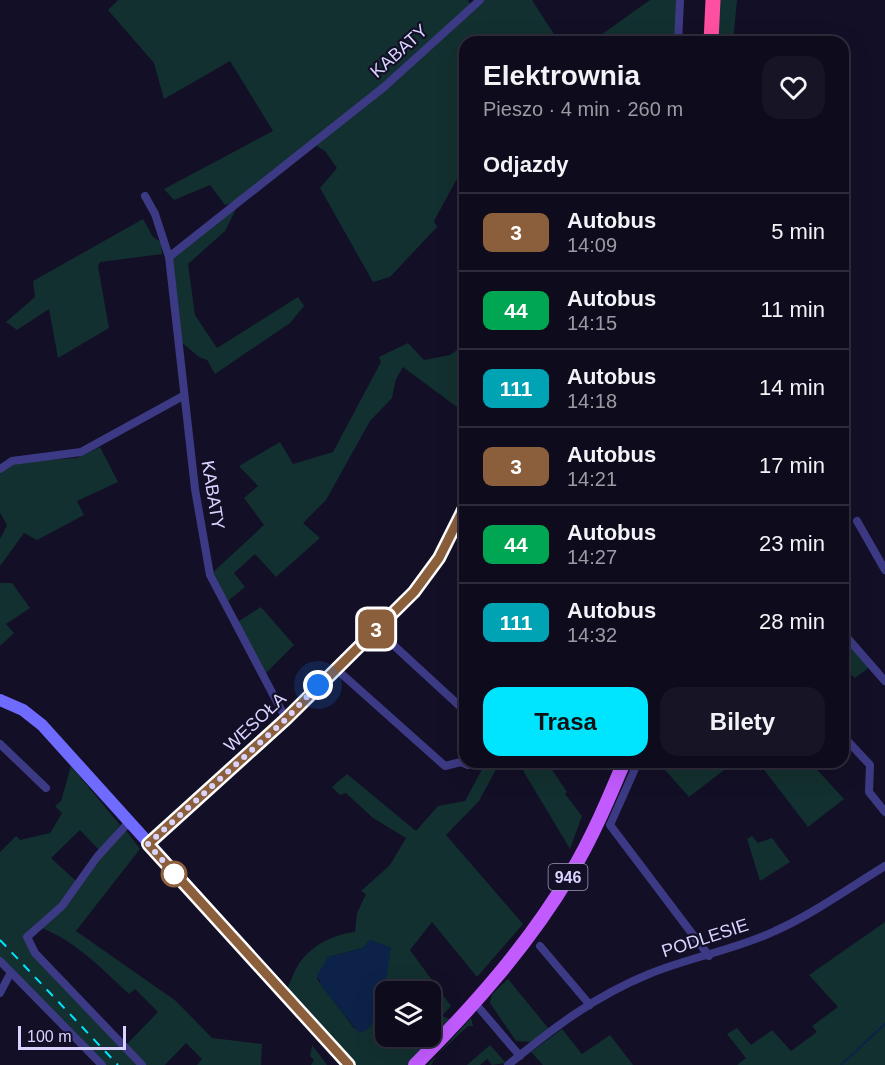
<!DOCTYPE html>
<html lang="pl">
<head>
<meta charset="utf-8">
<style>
	body { margin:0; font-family:Helvetica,sans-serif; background:#171425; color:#f1f3f6; height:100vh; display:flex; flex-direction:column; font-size:22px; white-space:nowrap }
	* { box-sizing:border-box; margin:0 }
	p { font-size:20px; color:#9b9ba3 }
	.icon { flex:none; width:33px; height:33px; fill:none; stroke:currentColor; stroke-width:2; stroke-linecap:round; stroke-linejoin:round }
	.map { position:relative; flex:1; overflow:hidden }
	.details { position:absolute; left:459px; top:36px; width:390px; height:732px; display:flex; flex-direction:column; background:#0e0b1c; border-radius:18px; box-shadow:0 6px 24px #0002,0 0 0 2px #2e2b3b }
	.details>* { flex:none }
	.badge { padding:0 12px; border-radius:9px; font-size:21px; line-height:39px }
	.tools { position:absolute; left:375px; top:981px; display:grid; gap:12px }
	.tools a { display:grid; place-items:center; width:66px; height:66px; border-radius:12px; background:#0e0b1c; box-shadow:0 6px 24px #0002,0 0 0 2px #2e2b3b; font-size:30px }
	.scale { position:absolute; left:18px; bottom:15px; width:108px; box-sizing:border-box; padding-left:6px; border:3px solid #d9d4ff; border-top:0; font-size:16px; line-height:21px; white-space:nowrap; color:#d9d4ff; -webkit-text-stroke:4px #130f26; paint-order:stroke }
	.you { position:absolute; width:30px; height:30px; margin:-15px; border:4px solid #fff; border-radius:50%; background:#1a73e8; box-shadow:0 0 0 9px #1a73e833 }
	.map>.badge { position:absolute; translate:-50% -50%; box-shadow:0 0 0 3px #fff }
	h2 { padding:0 24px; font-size:22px; line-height:54px }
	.round { display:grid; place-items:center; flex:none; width:63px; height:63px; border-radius:18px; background:#171425 }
	.head { display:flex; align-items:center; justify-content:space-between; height:102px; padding:0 24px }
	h1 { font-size:28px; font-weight:600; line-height:45px }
	.primary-button { display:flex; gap:12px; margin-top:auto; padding:12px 24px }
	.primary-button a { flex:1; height:69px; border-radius:18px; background:#00e5ff; color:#111; font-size:24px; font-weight:600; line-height:69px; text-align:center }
	.primary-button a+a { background:#171425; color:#f1f3f6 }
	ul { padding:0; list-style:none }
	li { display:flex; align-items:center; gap:18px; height:78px; padding:0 24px; border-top:2px solid #2e2b3b }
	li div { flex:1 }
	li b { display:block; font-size:22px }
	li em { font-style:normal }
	li .badge { min-width:66px; font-weight:700; text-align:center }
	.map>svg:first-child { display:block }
	.green { fill:#12302f; fill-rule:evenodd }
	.water { fill:#0c2248 }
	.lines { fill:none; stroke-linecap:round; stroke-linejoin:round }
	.stream { stroke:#0c2248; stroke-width:2 }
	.street { stroke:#3d3a85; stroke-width:8 }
	.secondary { stroke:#6f6bff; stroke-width:12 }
	.primary { stroke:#c25bff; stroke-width:14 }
	.highway { stroke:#ff4fa3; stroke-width:15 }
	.rail { stroke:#00e5ff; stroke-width:2; stroke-dasharray:9 8; stroke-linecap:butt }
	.line-casing { stroke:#fff; stroke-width:14 }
	.line { stroke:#8b5e3c; stroke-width:9 }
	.walk { stroke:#d9d4ff; stroke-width:6; stroke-dasharray:0 10.8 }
	.stop-dot { fill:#fff; stroke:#8b5e3c; stroke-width:3 }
	.labels { text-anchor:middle; stroke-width:4.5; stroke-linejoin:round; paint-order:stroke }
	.shield { fill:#130f26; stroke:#9e99be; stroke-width:1.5 }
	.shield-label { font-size:16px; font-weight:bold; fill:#d9d4ff }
	.street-label { font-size:18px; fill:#d9d4ff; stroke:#130f26 }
</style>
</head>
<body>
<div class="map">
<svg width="885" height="1065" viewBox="0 0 885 1065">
	<rect width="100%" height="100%" fill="#130f26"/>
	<!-- green -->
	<path class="green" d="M118,0H468L471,5L482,0H532L559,42H465V164L434,221L437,227L390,277L373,282L320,188L337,168L325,151L313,144L240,201L225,231L188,264L195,315L217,348L298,297L304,306L290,323L215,374L207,360L199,357L180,341L169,257L238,201L225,205L210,185L174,200L164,189L273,131L230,61L164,99L154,63L108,10Z
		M650,0H680L678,42H591Z
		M720,0H737L733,42H716Z
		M143,219L153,237L161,242L162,254L100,262L98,266L109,328L58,358L49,309L17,330L6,322L35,297L33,281Z
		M408,343L424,360L450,355L465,344V413L403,367L396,379L392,398L370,421L326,500L303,523L320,538L276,577L255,554L234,573L245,587L223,605L210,575L264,525L244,498L258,486L239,466L280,442L293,464L333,452L381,362L379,357Z
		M100,447L118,482L77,501L84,515L37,540L24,533L0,566V539L7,525L0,513V474L5,467L31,461L77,458Z
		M0,583H12L30,608L6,624L14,633L0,646Z
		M261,607L294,645L265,674L234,624Z
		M852,644L871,666L855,678L843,668V651Z
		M486,762H500L479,801L446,835L523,924L477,977L432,922L410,950L451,1006L442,1016L450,1019L408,1065H351L345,1051L323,1036L284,993C290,985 292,976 297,967C308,947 333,934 355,932L357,913L366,894L361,891L390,865L406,838L373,818L346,793L340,795L332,787L347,774L416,831L438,806L465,801ZM370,940L391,948L365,1031L354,1028L317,979L328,957L363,948ZM386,992H430V1036H386Z
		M518,762H547L567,792L565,794L582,816L570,849Z
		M658,762H718L724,770L689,797Z
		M758,762H810L844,799L808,827Z
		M71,766L120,825L100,851L80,830L51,858L77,882L124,828L140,849L76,931L176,1001L212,1038L262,1044L261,1065H197L202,1059L186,1043L165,1065H102L0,961V852L16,836L20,840L50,833L62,813L55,806L61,801ZM41,928C76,941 102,969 129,994L135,989L158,1012L126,1045L36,949L32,937Z
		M752,836L758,843L772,838L790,862L760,881L747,839Z
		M885,922V1065H737L746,1058L727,1034L737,1028L751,1045L772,1030L791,1051L817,1032L812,1026L838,1007L809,975Z
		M508,979L549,1029L532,1042L516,1041L490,1003L492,994Z
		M471,1018L473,1026H468L437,1055L431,1065H428Z
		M562,1029L582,1054L610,1035L633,1065H543L531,1052Z
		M312,1045L327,1065H311L314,1060L310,1056Z
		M490,1045L506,1063L492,1065L487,1059L480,1065H467Z"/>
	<!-- water -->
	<path class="water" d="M370,940L391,948C387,969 384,1029 359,1033L322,987L317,975L328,957L363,948Z"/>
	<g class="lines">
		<!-- stream -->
		<path class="stream" d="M841,1065L885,1024"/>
		<!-- street -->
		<path class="street" d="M678,42L680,0
			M145,196L155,214L169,257L195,489L210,575L286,719
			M169,257L384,87L480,0
			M0,469L12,461L81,452L183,396
			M857,521L885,570
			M376,629L465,711
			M843,633L885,681
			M335,668L445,766L461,762L468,765
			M843,736L870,765L869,792L885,812
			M0,744L46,788
			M638,762L610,825L709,956
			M129,822L97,857L62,906L27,937L35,953L142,1065
			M148,844L286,719L414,592L439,557L465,506
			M540,946L590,1005
			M0,961L102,1065
			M0,993L10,974
			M474,1002L520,1056
			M508,1065C553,1028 595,996 649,974C690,957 735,950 775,931C813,914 849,888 885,866"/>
		<!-- secondary -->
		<path class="secondary" d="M0,700L23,710L42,725L349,1065"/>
		<!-- primary -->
		<path class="primary" d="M415,1065C473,1007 529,944 571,873C592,838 608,800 624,762"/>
		<!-- highway -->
		<path class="highway" d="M711,42L713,0"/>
		<!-- rail -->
		<path class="rail" d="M0,940L118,1065"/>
	</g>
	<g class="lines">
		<defs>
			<path id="line" d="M349,1065L148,844L286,719L414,592L439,558L465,506"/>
		</defs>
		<!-- line casing -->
		<use href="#line" class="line-casing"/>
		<!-- line -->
		<use href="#line" class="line"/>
		<!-- walk -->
		<path class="walk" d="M174,874L179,879L148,844L286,719L318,685"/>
	</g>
	<!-- markers -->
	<circle class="stop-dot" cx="174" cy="874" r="12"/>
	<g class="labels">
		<!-- shield labels -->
		<rect class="shield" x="548.5" y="864" width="39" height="26" rx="4.5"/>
		<g class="shield-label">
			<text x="568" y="883">946</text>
		</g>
		<!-- street labels -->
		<g class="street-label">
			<text transform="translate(399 51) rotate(-42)" y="6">KABATY</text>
			<text transform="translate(213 495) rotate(81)" y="6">KABATY</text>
			<text transform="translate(255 722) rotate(-43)" y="6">WESOŁA</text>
			<text transform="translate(705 938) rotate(-18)" y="6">PODLESIE</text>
		</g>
	</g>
</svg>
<div class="tools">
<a><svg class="icon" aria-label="layers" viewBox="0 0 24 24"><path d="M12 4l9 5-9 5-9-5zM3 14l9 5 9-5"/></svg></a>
</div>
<div class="scale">100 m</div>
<div class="you" style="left:318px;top:685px"></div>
<b class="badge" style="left:376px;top:629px;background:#8b5e3c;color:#fff">3</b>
<section class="details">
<div class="head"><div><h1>Elektrownia</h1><p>Pieszo · 4 min · 260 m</p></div><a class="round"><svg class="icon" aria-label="heart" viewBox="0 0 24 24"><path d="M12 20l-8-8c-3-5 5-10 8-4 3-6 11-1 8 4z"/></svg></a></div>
<h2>Odjazdy</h2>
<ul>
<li><span class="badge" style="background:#8b5e3c;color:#fff">3</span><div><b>Autobus</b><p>14:09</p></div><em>5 min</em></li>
<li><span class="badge" style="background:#00a651;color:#fff">44</span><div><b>Autobus</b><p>14:15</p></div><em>11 min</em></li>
<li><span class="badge" style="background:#00a3b4;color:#fff">111</span><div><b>Autobus</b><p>14:18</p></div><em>14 min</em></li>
<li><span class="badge" style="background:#8b5e3c;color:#fff">3</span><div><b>Autobus</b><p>14:21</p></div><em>17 min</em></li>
<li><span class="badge" style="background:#00a651;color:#fff">44</span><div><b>Autobus</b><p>14:27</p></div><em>23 min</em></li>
<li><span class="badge" style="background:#00a3b4;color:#fff">111</span><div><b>Autobus</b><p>14:32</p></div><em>28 min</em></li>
</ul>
<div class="primary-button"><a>Trasa</a><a>Bilety</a></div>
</section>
</div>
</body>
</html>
